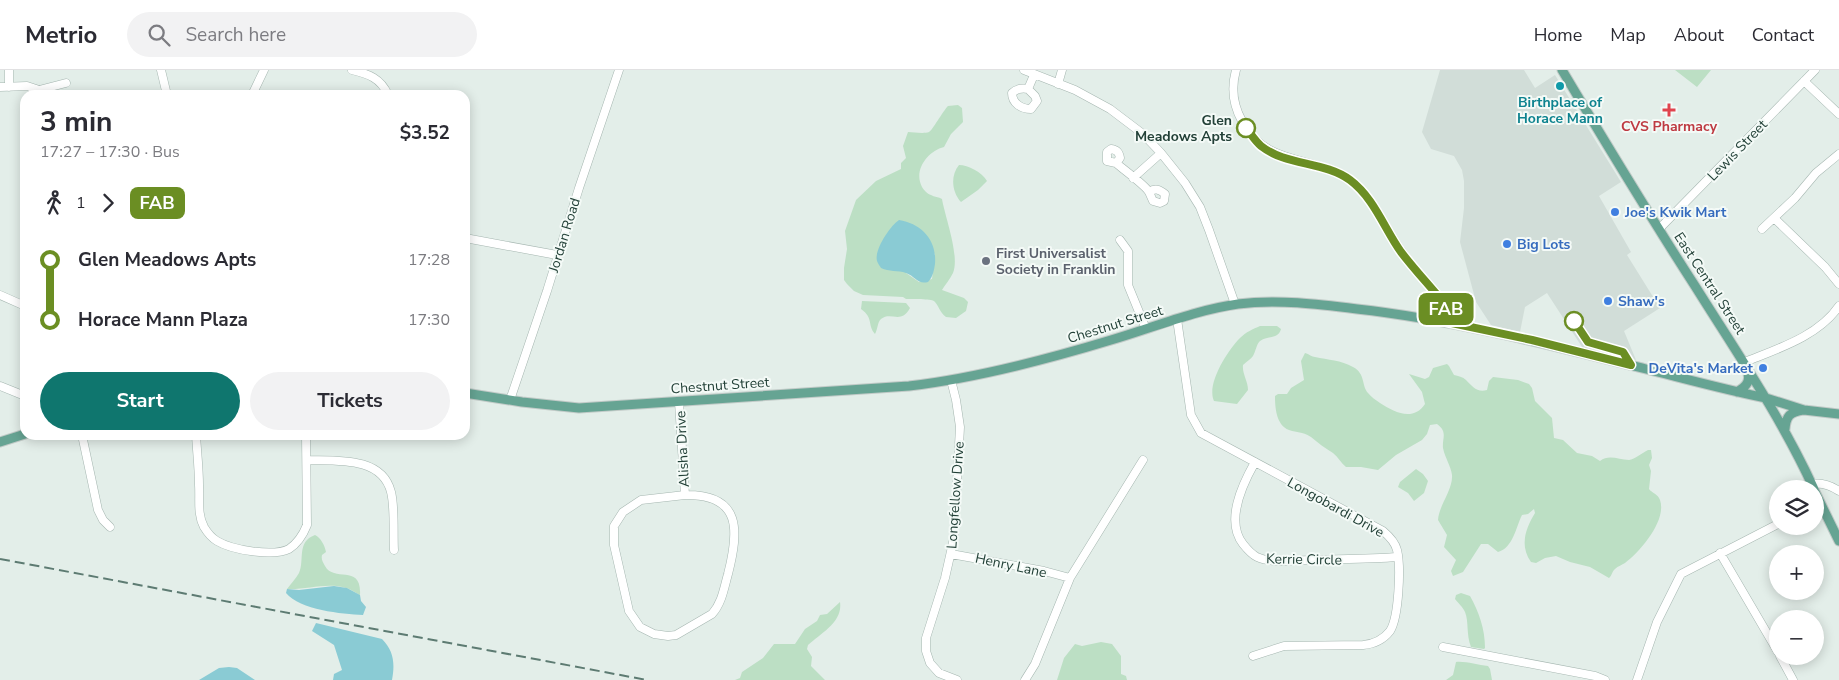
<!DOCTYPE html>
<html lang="en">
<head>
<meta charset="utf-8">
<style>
	body { margin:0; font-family:"Nunito Sans",sans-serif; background:#f2f2f3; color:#2b2b33; height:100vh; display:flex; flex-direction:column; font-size:19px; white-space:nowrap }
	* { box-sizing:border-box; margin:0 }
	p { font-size:16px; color:#7c7c81 }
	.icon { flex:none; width:28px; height:28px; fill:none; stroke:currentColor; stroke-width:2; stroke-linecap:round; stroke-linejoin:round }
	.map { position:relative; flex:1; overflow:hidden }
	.sheet { position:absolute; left:20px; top:20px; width:450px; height:350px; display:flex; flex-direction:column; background:#fff; border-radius:15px; box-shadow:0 2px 12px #0003 }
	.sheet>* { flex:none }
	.badge { padding:0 10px; border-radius:8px; font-size:18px; line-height:32px }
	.buttons { position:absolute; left:1769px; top:410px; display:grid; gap:10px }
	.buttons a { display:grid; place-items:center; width:55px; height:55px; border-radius:50%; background:#fff; box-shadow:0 2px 12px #0003; font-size:25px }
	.map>.badge { position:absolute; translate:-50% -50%; box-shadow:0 0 0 2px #fff }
	.legs { display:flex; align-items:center; gap:8px; height:55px; padding:0 20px; font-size:16px }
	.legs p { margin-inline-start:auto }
	.overview { display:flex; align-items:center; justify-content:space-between; height:85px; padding:0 20px }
	h1 { font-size:28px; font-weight:700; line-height:38px }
	.button { display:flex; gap:10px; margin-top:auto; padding:10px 20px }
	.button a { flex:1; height:58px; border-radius:30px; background:#0f766e; color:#fff; font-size:20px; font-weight:700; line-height:58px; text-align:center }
	.button a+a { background:#f2f2f3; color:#2b2b33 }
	ul { padding:0 20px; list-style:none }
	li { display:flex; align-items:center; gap:18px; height:60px; font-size:19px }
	li i { display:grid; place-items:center; width:8px; height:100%; margin:0 6px; background:currentColor }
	li i::after { content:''; width:12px; height:12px; margin:-6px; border:4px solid; border-radius:50%; background:#fff }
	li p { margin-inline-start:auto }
	li:first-child i { background:linear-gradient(#0000 50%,currentColor 0) }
	li:last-child i { background:linear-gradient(currentColor 50%,#0000 0) }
	header { display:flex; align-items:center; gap:30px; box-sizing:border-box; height:70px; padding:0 25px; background:#fff; border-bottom:1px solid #e1e1e2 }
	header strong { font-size:24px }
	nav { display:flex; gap:28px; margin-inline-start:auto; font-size:18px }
	.search { width:350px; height:45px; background:#f2f2f3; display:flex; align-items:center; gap:12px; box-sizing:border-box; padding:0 18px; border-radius:28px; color:#7c7c81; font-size:19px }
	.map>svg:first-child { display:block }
	.built { fill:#d1ddd8 }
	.green { fill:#bcdfc4; fill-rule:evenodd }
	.water { fill:#8acbd4 }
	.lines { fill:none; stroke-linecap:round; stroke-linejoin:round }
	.minor-casing { stroke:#a5b6b0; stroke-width:9 }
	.major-casing { stroke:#c1cac7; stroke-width:11 }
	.minor { stroke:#fff; stroke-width:8 }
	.major { stroke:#66a493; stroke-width:9 }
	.rail { stroke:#5d7b72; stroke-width:2; stroke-dasharray:10 5; stroke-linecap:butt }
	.line-1-casing { stroke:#fff; stroke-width:11 }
	.line-1 { stroke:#6b8e23; stroke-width:8 }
	.culture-dot { fill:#0f9aa8; stroke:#f4faf7; stroke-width:2 }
	.health-dot { fill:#e0444e; stroke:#f4faf7; stroke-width:2 }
	.stop-1-dot { fill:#fff; stroke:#6b8e23; stroke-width:2.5 }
	.shop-dot { fill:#3f7fe0; stroke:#f4faf7; stroke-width:2 }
	.worship-dot { fill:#6b7280; stroke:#f4faf7; stroke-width:2 }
	.labels { text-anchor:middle; stroke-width:4; stroke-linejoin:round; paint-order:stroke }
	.culture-label { font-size:14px; font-weight:bold; fill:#0d838f; stroke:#f4faf7 }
	.stop-label { font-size:14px; font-weight:bold; fill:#224037; stroke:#f4faf7; text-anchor:end }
	.health-label { font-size:14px; font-weight:bold; fill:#be3a42; stroke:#f4faf7 }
	.street-label { font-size:14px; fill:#224037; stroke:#f4faf7 }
	.shop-label { font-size:14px; font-weight:bold; fill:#366cbe; stroke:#f4faf7; text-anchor:start }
	.worship-label { font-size:14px; font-weight:bold; fill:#5b616d; stroke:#f4faf7; text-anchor:start }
</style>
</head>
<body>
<header>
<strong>Metrio</strong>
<div class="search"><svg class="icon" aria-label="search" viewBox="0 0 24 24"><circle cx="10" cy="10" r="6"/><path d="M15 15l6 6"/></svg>Search here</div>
<nav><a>Home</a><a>Map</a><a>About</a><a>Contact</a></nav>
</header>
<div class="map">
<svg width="1839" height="610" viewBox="0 0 1839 610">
	<rect width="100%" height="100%" fill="#e3eee9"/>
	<!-- built -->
	<path class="built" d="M1440,0H1524L1535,18L1555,5L1621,112L1599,126L1631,182L1627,185L1660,238L1624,261L1636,290L1582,277L1547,223L1525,237L1520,262L1491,255L1476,232L1460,172L1464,138V111L1462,100L1454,86L1431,79L1422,62Z"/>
	<!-- green -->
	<path class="green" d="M1675,0H1711L1697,17Z
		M958,35L962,38L963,52L951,64L944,77C928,81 913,100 922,117C924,120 927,124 931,125C934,127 939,127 942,129C945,147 960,186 953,203C950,209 945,215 942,220L964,228L968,232L966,241L956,248L946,247C940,243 938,234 934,231C931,229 912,229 906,229L903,227L863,225L854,221L847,214L844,210V198L847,179L845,161L856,130L876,111L901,99V93L906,88L903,76L908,62C914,62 923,64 929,62C932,61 943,41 948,36ZM931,176L935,185L932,209L919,212L906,203Z
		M959,95C968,95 982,102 987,111L978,120L961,132C952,122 950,106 959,95Z
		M862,231L906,233L910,238C901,255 891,241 881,249C877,253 878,259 875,264C867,255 874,248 861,239Z
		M1260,256H1277L1281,259C1278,270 1268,265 1260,271C1256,275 1256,281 1253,286C1251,289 1246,292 1243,295C1242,304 1248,311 1248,320L1237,334L1214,331C1206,314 1228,280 1240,268C1246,262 1253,259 1260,256Z
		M1305,283C1309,284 1312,287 1315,287C1328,290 1341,290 1353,297C1366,304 1361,315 1368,323C1371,327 1376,330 1380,333C1394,342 1413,352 1425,334L1422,322L1409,304L1425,309L1429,307L1433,298L1447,294L1449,296L1454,305C1458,306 1463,307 1466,310C1472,316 1477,323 1487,320L1489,311L1493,307L1518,310L1529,314L1532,318L1535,331L1552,348L1554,368L1563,370L1577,383L1592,386L1600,391C1609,384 1619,390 1629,390C1635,389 1642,383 1648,380H1651L1652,388L1649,395L1651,401L1649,419C1652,423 1658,424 1660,430C1667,450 1641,481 1625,493C1622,495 1618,496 1615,499C1612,501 1612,506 1609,508L1590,497L1570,492L1556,486L1545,488L1536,493L1531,492C1519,475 1526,458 1535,443L1534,439L1528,444L1522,445C1516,457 1513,478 1498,482L1488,474H1481L1463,502L1453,506L1451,501L1456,490L1444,477L1447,465L1438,450C1439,435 1453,420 1452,405C1451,396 1445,388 1443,378C1442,368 1448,362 1437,354L1430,355L1427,364L1422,370L1396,385L1378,400L1361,397H1346C1341,393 1338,387 1333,383C1325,378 1318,373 1311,367C1301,361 1298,363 1289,360C1276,355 1275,337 1275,326L1278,324H1287L1291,318L1304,310L1301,291Z
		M1416,399L1423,404L1428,411L1424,423L1414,431L1408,423L1398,417L1400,412Z
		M315,465C321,468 325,476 326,482L322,485C321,490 323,492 325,496C334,513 362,493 360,525C356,523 351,519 346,518C328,512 306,520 287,519C291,514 296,508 299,503C305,490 296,472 315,465Z
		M1461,523L1470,526C1479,542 1485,559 1485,578L1484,579L1471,577C1466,564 1469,552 1465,542C1463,537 1458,533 1455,529L1456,525Z
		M840,532C843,552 821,563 808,575L807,579L812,587L811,596L825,610H735L740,608L742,602L763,588L774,574H795L805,559L817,551L820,545L827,544Z
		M1101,572L1112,574L1121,586V604L1126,606L1127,610H1057L1064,588L1075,574L1082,576Z
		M1456,592C1465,591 1478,595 1488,596L1490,599L1492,610H1446L1453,605Z"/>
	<!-- water -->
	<path class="water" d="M899,150C922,154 937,170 935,194C934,200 933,207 928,212C918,215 915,206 906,203C898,200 889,202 881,198C880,196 878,194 877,191C874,180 890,156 899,150Z
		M334,516L347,518L360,525L361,531L366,537L363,545C342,544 300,540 286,523L287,519L299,520Z
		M316,553L382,569C394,581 395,594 392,610H333L334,604L342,600L334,575L312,561Z
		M229,597L237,598L255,610H199L219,598Z"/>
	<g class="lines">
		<defs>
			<path id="minor" d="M161,0L167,25
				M352,0C368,4 381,8 388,25
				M1024,0L1075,20L1110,39L1143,64L1161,83L1185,113L1200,137L1209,160L1235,234
				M1236,0C1231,18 1233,35 1242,51C1267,101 1323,83 1357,116C1375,133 1386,158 1400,179C1412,198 1429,214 1443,232L1447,239V251
				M1804,11L1839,44
				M1058,14L1062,0
				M0,17L27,16L39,20L66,13
				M9,17V0
				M1028,19C1022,18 1017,18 1012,23C1012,33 1021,39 1031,39L1037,31L1035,26L1028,19L1034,5
				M252,25L264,0
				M1116,93L1107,91V82L1111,79C1117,80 1119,82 1120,88L1116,93C1124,100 1145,115 1149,122C1155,118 1159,119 1165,124L1164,131L1160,133L1153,131L1149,122
				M1133,108L1161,83
				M1774,148L1825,197L1839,214
				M1659,159L1815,0
				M1762,159L1795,128L1816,103L1839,84
				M465,168L557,185
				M1120,170L1128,181V215L1146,259
				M0,225L25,236
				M1177,249L1191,345L1201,363L1383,461C1389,466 1395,472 1397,480C1401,496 1399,547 1390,561C1383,570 1374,574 1363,575L1284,576L1253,586
				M1745,292C1777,279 1819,266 1839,236
				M951,310L956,330L960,357L954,468L945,508L926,568V581L930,593L939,603L957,610
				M0,316L25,326
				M510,330L547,221L579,118L619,0
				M679,332L685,425
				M82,365L98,440L103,450L110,457
				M196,365C197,382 199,399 199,415C200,430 197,444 204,457C207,462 212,468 217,471C232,480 273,487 289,479C298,473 303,465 307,455L306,365
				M307,390C336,391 382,386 391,422C395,437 393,464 394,480
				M1255,392C1242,415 1225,451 1243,474C1247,479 1251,484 1257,487C1272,494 1294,490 1310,490C1339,489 1368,489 1398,487
				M1812,414C1822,412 1830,415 1839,421
				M685,425C742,424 739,461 728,504C724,518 722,533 712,544L676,565L668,566L654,564L640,557L629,541L614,475V456L623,442L641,430Z
				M1720,483L1778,582
				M951,484L1044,501L1070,508
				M1443,577L1595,606L1605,610
				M1780,586L1793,610
				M1025,610L1035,594L1070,508L1143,390
				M1637,610L1657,552L1681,504L1778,454"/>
			<path id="major" d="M1562,0C1605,72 1649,145 1695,216C1737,283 1781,347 1814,419
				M1737,322C1747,316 1751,311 1747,300
				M465,323L522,332L579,338L909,316C977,308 1045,290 1111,270C1152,258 1195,240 1238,234C1277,229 1318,234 1357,239C1455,250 1550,275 1646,299C1686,309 1726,320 1766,328L1804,340L1839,344
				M1785,359C1786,346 1790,342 1803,340
				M0,372L25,364
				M1815,422L1839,471"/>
		</defs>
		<!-- minor casing -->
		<use href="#minor" class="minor-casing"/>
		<!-- major casing -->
		<use href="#major" class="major-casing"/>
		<!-- minor -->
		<use href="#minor" class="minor"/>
		<!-- major -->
		<use href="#major" class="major"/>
		<!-- rail -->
		<path class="rail" d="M0,489L647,610"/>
	</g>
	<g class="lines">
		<defs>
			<path id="line-1" d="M1246,58C1251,64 1255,71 1261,76C1286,96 1324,91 1350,110C1374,128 1384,158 1401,182C1414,199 1429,215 1443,232L1446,239L1447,252L1532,270L1631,295L1623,282L1588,272L1574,251"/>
		</defs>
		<!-- line-1 casing -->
		<use href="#line-1" class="line-1-casing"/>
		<!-- line-1 -->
		<use href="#line-1" class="line-1"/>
	</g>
	<!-- markers -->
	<circle class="culture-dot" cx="1560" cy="16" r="5"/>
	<path class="health-dot" d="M1666.5 32.5h5v5h5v5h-5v5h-5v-5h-5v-5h5z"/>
	<g class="stop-1-dot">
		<circle cx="1246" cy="58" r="9"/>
		<circle cx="1574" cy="251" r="9"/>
	</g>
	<g class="shop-dot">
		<circle cx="1615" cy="142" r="5"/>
		<circle cx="1507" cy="174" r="5"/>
		<circle cx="1608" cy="231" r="5"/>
		<circle cx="1763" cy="298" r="5"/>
	</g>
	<circle class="worship-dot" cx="986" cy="191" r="5"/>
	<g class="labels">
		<!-- culture labels -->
		<g class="culture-label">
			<text x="1560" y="37">Birthplace of<tspan x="1560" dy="16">Horace Mann</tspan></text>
		</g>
		<!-- stop labels -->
		<g class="stop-label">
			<text x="1232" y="55">Glen<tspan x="1232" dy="16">Meadows Apts</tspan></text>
		</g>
		<!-- health labels -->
		<g class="health-label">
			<text x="1669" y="61">CVS Pharmacy</text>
		</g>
		<!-- street labels -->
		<g class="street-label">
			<text transform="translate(1737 80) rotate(-46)" y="5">Lewis Street</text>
			<text transform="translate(564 165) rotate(-73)" y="5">Jordan Road</text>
			<text transform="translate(1710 213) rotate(57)" y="5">East Central Street</text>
			<text transform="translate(1115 254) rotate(-17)" y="5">Chestnut Street</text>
			<text transform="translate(720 315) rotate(-4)" y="5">Chestnut Street</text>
			<text transform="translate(682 379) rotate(-93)" y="5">Alisha Drive</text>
			<text transform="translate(955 425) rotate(-86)" y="5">Longfellow Drive</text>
			<text transform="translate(1336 437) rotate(29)" y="5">Longobardi Drive</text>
			<text transform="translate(1304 489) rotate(1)" y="5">Kerrie Circle</text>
			<text transform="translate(1011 495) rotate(12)" y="5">Henry Lane</text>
		</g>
		<!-- shop labels -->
		<g class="shop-label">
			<text x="1625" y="147">Joe's Kwik Mart</text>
			<text x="1517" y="179">Big Lots</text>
			<text x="1618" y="236">Shaw's</text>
			<text x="1753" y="303" text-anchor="end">DeVita's Market</text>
		</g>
		<!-- worship labels -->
		<g class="worship-label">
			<text x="996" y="188">First Universalist<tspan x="996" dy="16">Society in Franklin</tspan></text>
		</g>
	</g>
</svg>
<div class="buttons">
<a><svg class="icon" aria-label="layers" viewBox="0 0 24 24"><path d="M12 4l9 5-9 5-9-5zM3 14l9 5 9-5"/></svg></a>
<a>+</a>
<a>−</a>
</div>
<b class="badge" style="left:1446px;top:239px;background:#6b8e23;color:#fff">FAB</b>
<section class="sheet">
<div class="overview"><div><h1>3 min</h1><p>17:27 – 17:30 · Bus</p></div><b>$3.52</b></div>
<div class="legs"><svg class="icon" aria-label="walk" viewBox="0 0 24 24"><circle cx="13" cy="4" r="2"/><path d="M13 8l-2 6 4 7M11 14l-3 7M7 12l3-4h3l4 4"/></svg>1<svg class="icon" aria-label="forward" viewBox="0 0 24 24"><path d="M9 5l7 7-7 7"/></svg><b class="badge" style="background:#6b8e23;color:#fff">FAB</b></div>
<ul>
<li><i style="color:#6b8e23"></i><b>Glen Meadows Apts</b><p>17:28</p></li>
<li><i style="color:#6b8e23"></i><b>Horace Mann Plaza</b><p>17:30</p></li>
</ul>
<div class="button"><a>Start</a><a>Tickets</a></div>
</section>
</div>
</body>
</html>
